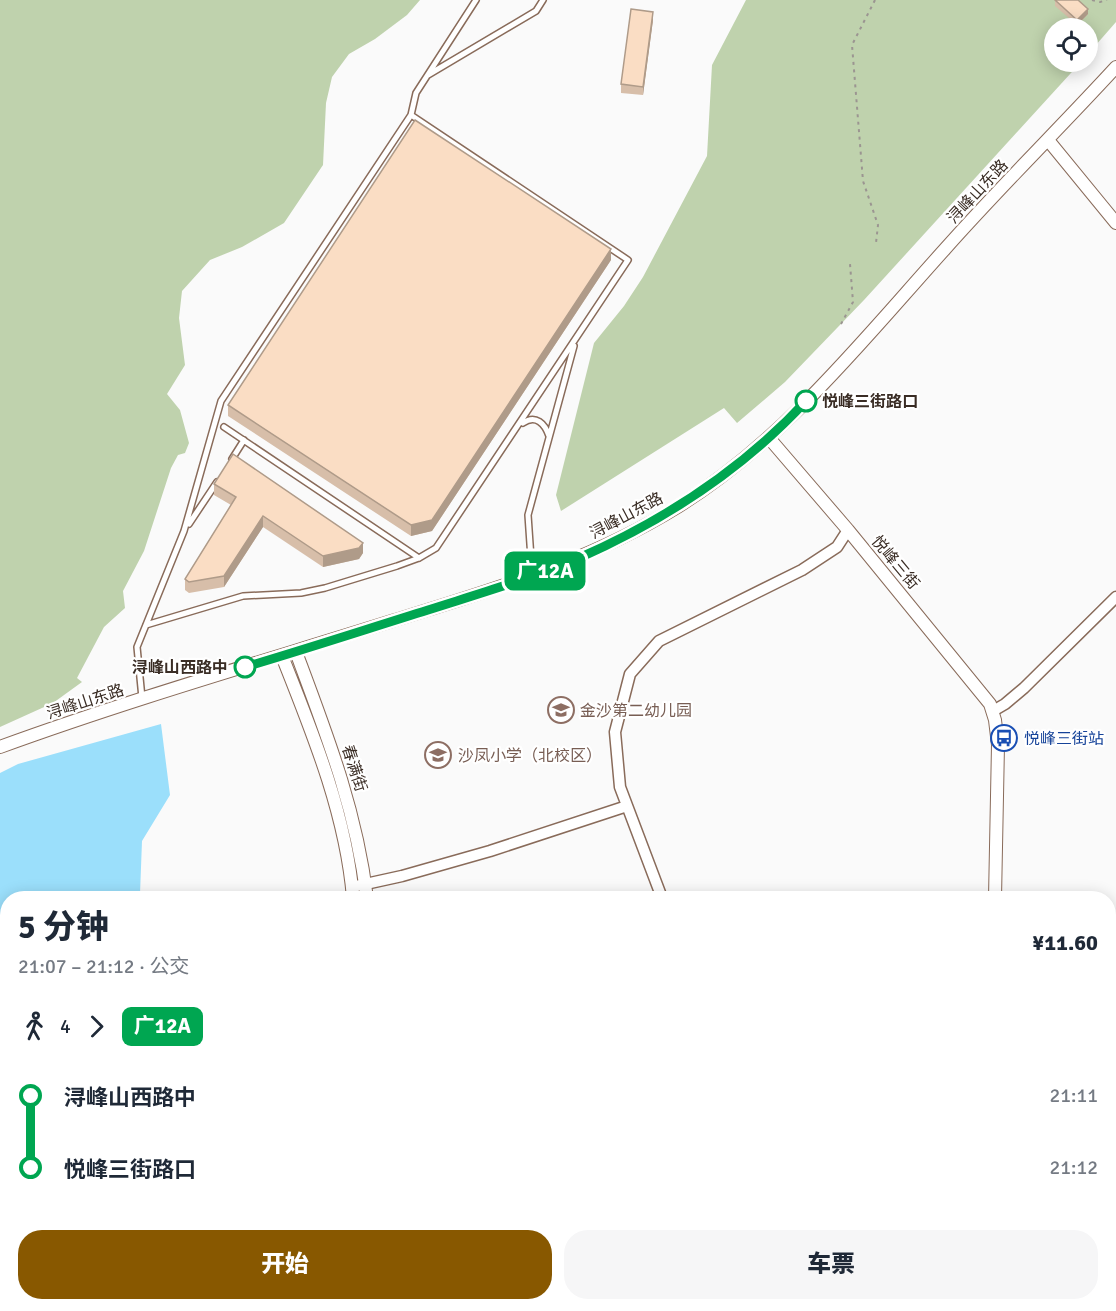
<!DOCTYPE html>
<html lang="zh">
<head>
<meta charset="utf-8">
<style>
	body { margin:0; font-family:Signika,"Noto Sans SC",sans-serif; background:#f6f6f7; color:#1f2937; height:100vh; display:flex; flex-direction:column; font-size:22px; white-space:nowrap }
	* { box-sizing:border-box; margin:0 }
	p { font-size:20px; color:#747a83 }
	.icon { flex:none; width:33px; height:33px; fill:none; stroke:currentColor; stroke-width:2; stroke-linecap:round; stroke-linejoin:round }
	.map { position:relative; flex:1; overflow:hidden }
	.drawer { position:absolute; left:0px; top:891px; width:1116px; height:420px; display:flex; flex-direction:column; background:#fff; border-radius:24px 24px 0 0; box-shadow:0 3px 15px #0003 }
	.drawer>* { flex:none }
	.badge { padding:0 12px; border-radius:9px; font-size:21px; line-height:39px }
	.tools { position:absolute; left:1044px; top:18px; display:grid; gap:12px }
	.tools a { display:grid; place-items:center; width:54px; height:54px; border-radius:50%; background:#fff; box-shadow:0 3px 15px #0003; font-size:30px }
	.map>.badge { position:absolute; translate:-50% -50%; box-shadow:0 0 0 3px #fff }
	.legs { display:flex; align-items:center; gap:9px; height:66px; padding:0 18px; font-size:20px }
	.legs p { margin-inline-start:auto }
	.overview { display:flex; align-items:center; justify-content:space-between; height:102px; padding:0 18px }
	h1 { font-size:33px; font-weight:800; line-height:45px }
	.primary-button { display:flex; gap:12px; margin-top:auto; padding:12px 18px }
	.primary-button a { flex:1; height:69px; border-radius:24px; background:#885800; color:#fff; font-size:24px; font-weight:800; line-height:69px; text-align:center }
	.primary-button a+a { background:#f6f6f7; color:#1f2937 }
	ul { padding:0 18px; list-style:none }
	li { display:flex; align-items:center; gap:21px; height:72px; font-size:22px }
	li i { display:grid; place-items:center; width:9px; height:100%; margin:0 8px; background:currentColor }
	li i::after { content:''; width:15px; height:15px; margin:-8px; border:4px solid; border-radius:50%; background:#fff }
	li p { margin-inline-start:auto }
	li:first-child i { background:linear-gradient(#0000 50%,currentColor 0) }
	li:last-child i { background:linear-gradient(currentColor 50%,#0000 0) }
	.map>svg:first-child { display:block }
	.green { fill:#bfd2ad }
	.water { fill:#9bdffb }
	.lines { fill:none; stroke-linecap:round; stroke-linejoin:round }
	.service-casing { stroke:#896b5a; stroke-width:8 }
	.minor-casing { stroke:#896b5a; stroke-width:13 }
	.tertiary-casing { stroke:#896b5a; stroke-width:14 }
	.path { stroke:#9b9591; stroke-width:2; stroke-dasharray:3 4.5; stroke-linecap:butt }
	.service { stroke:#fff; stroke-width:5 }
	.minor { stroke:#fff; stroke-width:10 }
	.tertiary { stroke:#fff; stroke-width:12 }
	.wall { fill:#d7bea9 }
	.shaded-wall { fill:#af9b89 }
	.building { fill:#faddc4; stroke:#af9b89; stroke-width:1.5 }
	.line-1-casing { stroke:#fff; stroke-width:14 }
	.line-1 { stroke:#00a651; stroke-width:9 }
	.stop-1-dot { fill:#fff; stroke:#00a651; stroke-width:3 }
	.labels { text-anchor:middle; stroke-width:4.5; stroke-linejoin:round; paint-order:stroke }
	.street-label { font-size:16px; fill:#3a2d25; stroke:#fff }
	.stop-label { font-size:16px; font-weight:bold; fill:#3a2d25; stroke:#fff; text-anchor:start }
	.education-label { font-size:16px; fill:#785e54; stroke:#fff; text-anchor:start }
	.transit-label { font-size:16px; fill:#164399; stroke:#fff; text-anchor:start }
</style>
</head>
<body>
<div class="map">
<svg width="1116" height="1311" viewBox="0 0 1116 1311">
	<rect width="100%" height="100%" fill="#fafafa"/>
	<!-- green -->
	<path class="green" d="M0,0H420L407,15L375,39L349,54L332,77L326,103L323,165L284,223L242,247L210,260L182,291L179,318L185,365L167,394L180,410L189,443L185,453L178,455L171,468L144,551L123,591L125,608L104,627L77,678L82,682L53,703L0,727Z
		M746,0H1116V22L1088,54V28H1054V62H1081L864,300L785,382L737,423L724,408L561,511L556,495L594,343L624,306L643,277L707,156L712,65Z"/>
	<!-- water -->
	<path class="water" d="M161,724L170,795L142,841L140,894L124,898H8L7,942L0,945V773L18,764Z
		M7,958V1147L0,1146V962Z
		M143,1304H298L291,1311H144Z"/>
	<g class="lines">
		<defs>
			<path id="service" d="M428,75L536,11L543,0
				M411,115L416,93L476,0
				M523,423C536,414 545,424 549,436
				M224,427L419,558
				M232,459L244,440
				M189,524L217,482
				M532,573L528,515L574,346
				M142,698L137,647L184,531L221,401L411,115L628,260L436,548L419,558L397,566L325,588L301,593L243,596L146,625"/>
			<path id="minor" d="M993,711L1005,704L1024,688L1116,597
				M352,887L402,876L490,851L627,806
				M662,898L620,787L615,732L630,674L659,641L802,570L837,547L848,530
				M124,1304L129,1311
				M524,1311L540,1304"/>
			<path id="tertiary" d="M1048,140L1116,223
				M769,438L848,530L990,704L995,720L998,745L995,898
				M296,652C327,735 356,809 367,898
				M282,656C313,734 346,814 353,898
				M0,747C129,700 261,662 392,621C490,591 590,561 679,506C784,440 863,340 945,249C1000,187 1060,128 1116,67
				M1108,1271L1116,1261
				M362,1304L363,1311
				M375,1304L377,1311
				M983,1311L984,1304
				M1081,1311L1086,1304
				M1107,1311L1116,1298"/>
		</defs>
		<!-- service casing -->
		<use href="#service" class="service-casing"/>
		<!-- minor casing -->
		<use href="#minor" class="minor-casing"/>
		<!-- tertiary casing -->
		<use href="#tertiary" class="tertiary-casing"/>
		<!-- path -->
		<path class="path" d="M875,0L852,45L863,181L878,225L876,243
			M1092,0L1100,2L1107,0
			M841,324L853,302L850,264"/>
		<!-- service -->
		<use href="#service" class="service"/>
		<!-- minor -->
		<use href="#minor" class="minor"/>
		<!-- tertiary -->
		<use href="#tertiary" class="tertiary"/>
	</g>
	<!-- wall -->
	<path class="wall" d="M1055,0L1088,14L1077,25L1055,6Z
		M653,20L643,95L621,93V84Z
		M611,260L432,531L411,536L228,416V405Z
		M214,484L363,553L359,559L323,567L263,527L224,587L189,593L185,590V579L231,505L214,495Z"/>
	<!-- shaded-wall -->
	<path class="shaded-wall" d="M1088,9V14L1077,25V20Z
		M653,12V20L643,95V87Z
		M611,249V260L432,531L411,536V525Z
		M263,516V527L224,587V576Z
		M363,543V553L359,559L323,567V556Z"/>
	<!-- building -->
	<path class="building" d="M1055,0H1078L1088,9L1077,20Z
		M631,9L653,12L643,87L621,84Z
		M415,120L611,249L432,520L411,525L228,405Z
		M233,454L363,543L359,548L323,556L263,516L224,576L189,582L185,579L236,497L214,484Z"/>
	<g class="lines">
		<defs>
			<path id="line-1" d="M245,667C306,649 367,629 428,610C478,594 530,579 579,558C663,521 743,469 806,401"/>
		</defs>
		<!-- line-1 casing -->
		<use href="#line-1" class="line-1-casing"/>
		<!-- line-1 -->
		<use href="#line-1" class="line-1"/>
	</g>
	<!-- icons -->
	<defs>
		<symbol id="school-ring" viewBox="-11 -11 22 22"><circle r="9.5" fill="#fff" stroke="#8d6e63" stroke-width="1.5"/><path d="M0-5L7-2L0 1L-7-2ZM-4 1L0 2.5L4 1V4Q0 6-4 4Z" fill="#8d6e63"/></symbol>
		<symbol id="bus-ring" viewBox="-11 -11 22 22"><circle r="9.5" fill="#fff" stroke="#1a4fb4" stroke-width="1.5"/><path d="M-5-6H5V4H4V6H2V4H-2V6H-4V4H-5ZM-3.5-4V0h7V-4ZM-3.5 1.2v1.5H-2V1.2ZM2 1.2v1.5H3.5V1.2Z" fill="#1a4fb4"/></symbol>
	</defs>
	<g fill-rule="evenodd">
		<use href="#school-ring" x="546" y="695" width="30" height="30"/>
		<use href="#bus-ring" x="989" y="723" width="30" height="30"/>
		<use href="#school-ring" x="423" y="740" width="30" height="30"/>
	</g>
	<!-- markers -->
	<g class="stop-1-dot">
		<circle cx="806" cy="401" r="10"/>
		<circle cx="245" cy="667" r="10"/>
	</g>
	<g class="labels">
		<!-- street labels -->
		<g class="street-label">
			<text transform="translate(977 191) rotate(-47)" y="6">浔峰山东路</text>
			<text transform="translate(626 515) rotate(-28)" y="6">浔峰山东路</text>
			<text transform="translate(896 562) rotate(50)" y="6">悦峰三街</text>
			<text transform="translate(85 701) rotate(-18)" y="6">浔峰山东路</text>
			<text transform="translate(355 768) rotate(72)" y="6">春满街</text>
		</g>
		<!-- stop labels -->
		<g class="stop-label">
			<text x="822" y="407">悦峰三街路口</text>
			<text x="228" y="673" text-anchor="end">浔峰山西路中</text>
		</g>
		<!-- education labels -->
		<g class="education-label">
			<text x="580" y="716">金沙第二幼儿园</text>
			<text x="458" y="761">沙凤小学（北校区）</text>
		</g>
		<!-- transit labels -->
		<g class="transit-label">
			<text x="1024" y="744">悦峰三街站</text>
		</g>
	</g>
</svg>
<div class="tools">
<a><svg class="icon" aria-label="locate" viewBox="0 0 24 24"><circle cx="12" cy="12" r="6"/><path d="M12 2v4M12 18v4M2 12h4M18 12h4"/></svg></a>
</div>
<b class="badge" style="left:545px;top:571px;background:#00a651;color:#fff">广12A</b>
<section class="drawer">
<div class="overview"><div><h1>5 分钟</h1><p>21:07 – 21:12 · 公交</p></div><b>¥11.60</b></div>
<div class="legs"><svg class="icon" aria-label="walk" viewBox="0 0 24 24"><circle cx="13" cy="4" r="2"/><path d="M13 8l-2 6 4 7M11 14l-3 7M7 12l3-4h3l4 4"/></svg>4<svg class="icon" aria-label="forward" viewBox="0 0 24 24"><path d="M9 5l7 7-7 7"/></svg><b class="badge" style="background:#00a651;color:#fff">广12A</b></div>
<ul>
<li><i style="color:#00a651"></i><b>浔峰山西路中</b><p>21:11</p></li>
<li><i style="color:#00a651"></i><b>悦峰三街路口</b><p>21:12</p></li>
</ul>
<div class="primary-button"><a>开始</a><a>车票</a></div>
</section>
</div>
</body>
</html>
